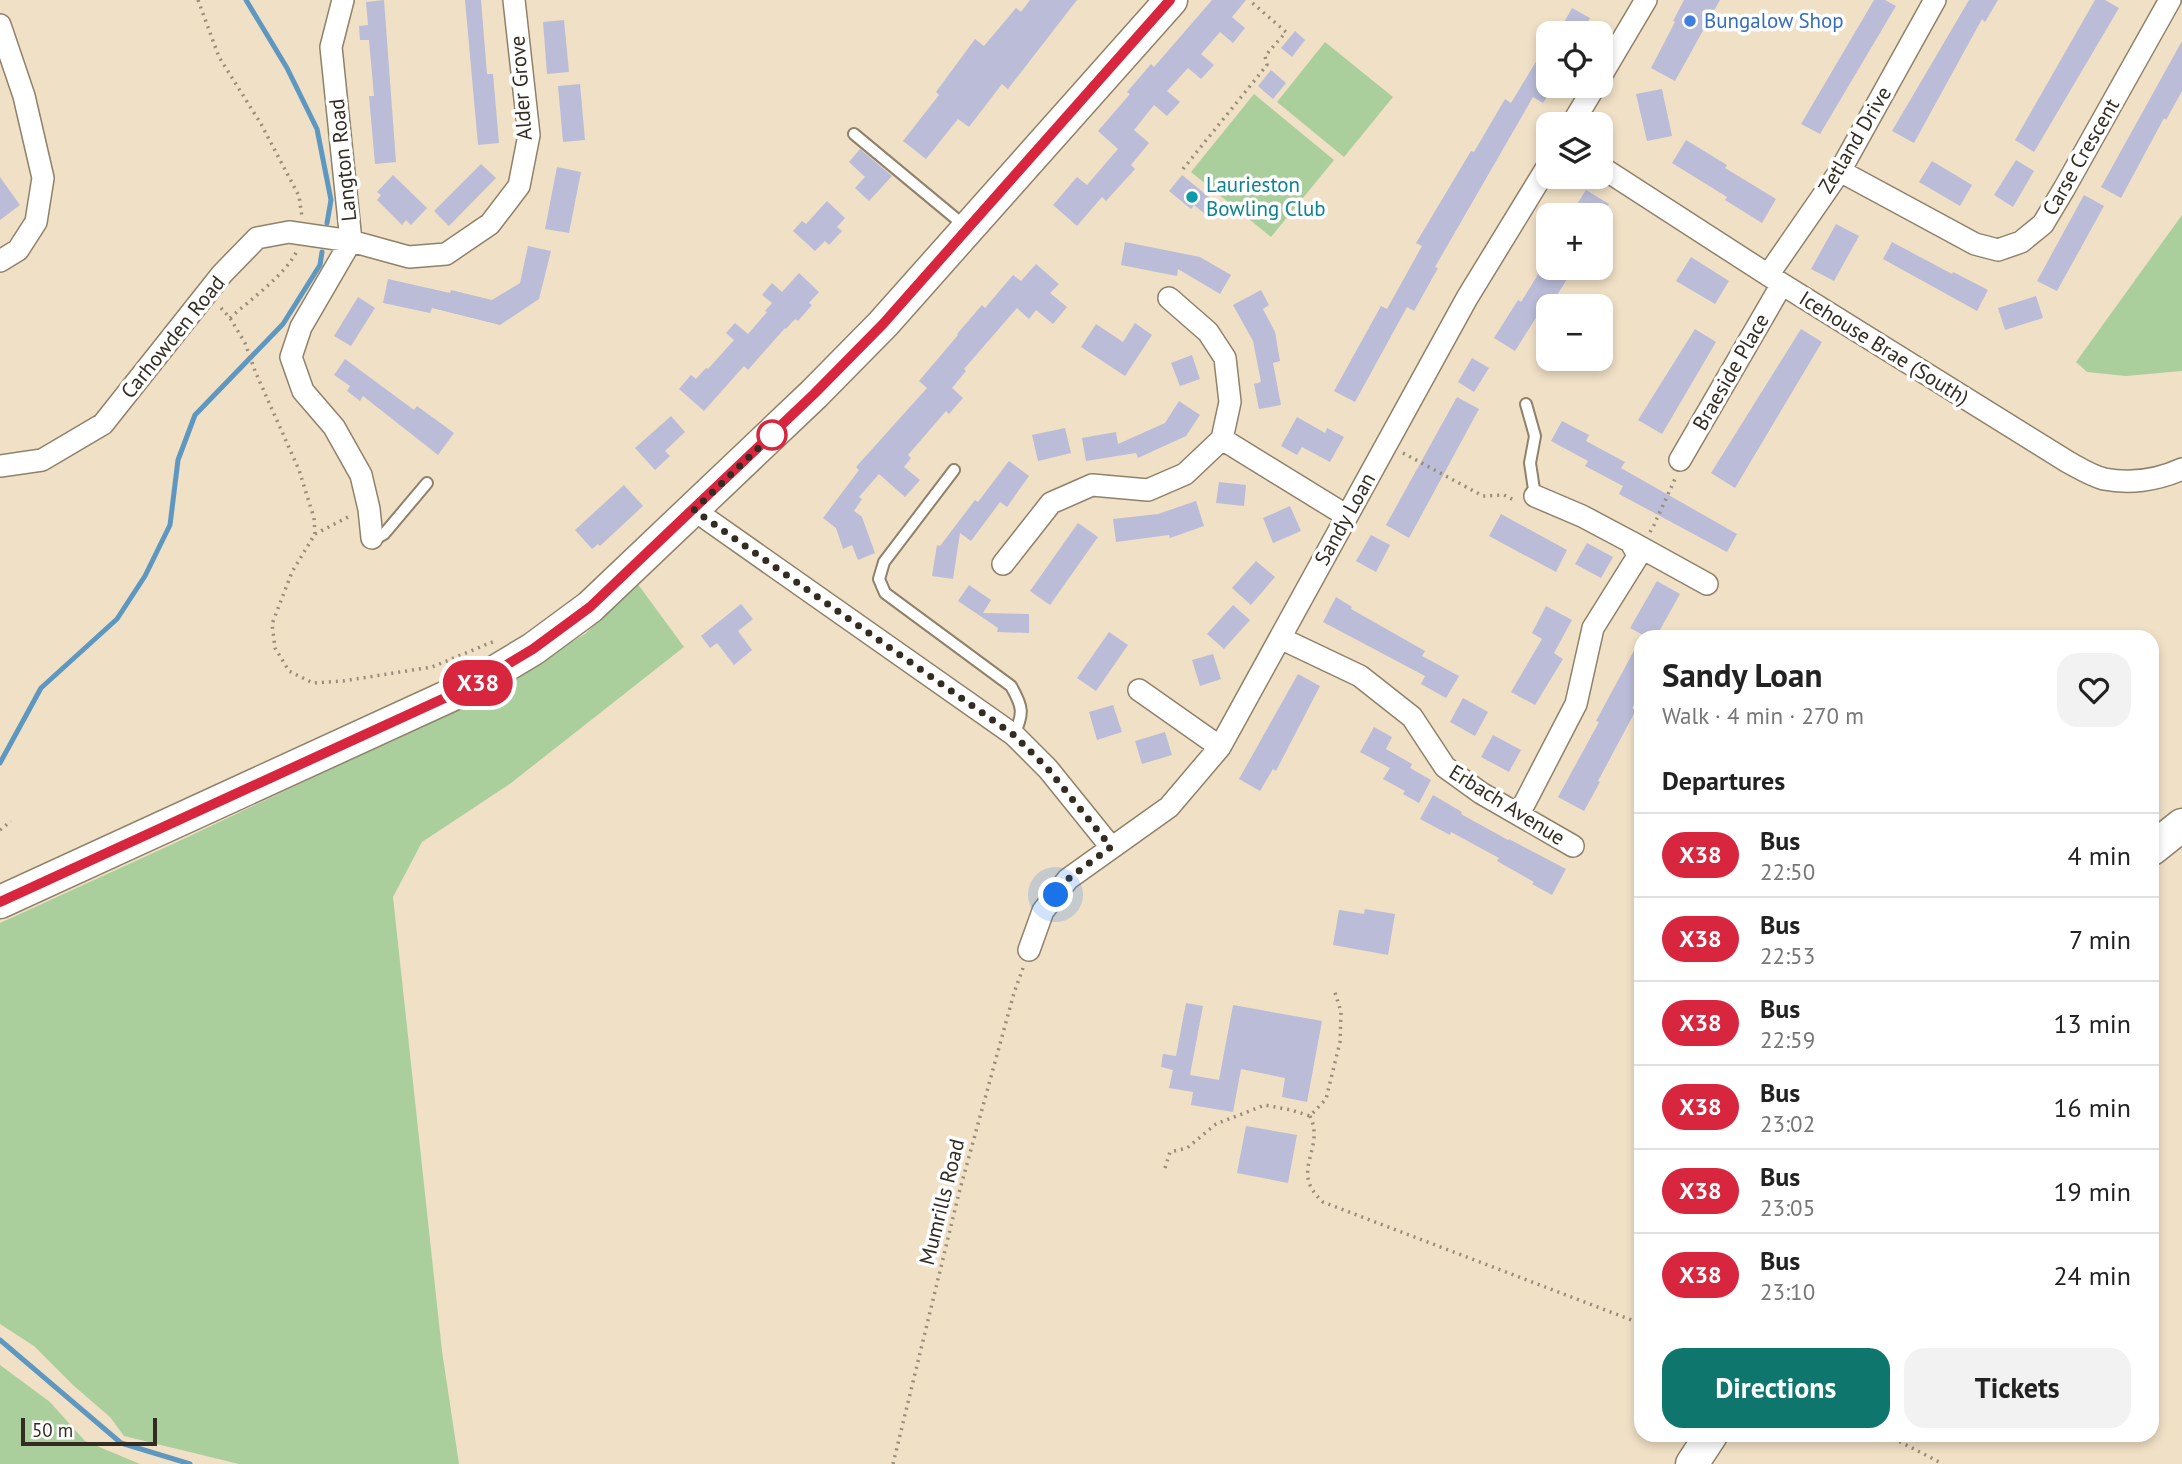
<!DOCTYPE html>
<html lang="en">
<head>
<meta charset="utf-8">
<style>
	body { margin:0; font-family:"PT Sans",sans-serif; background:#f2f2f2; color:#222; height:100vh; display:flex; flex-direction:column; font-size:26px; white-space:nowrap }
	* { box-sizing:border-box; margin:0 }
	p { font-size:23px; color:#767676 }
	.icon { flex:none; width:38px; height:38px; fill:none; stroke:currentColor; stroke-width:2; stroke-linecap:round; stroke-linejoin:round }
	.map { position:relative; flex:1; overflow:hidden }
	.details { position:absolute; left:1634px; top:630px; width:525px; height:812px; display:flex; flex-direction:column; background:#fff; border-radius:21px; box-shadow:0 4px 10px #0003 }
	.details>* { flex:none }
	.badge { padding:0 14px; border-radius:23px; font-size:24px; line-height:46px }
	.buttons { position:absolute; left:1536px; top:21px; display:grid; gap:14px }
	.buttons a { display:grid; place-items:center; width:77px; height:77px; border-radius:14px; background:#fff; box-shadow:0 4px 10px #0003; font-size:35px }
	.scale { position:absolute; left:21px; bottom:18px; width:136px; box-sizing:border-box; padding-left:7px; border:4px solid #322c22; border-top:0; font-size:19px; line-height:24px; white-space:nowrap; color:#322c22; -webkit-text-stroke:5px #fff; paint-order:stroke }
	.you { position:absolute; width:35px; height:35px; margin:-18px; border:5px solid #fff; border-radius:50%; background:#1a73e8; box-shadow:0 0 0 10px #1a73e833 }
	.map>.badge { position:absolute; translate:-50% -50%; box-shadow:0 0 0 4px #fff }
	h2 { padding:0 28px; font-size:26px; line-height:63px }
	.round { display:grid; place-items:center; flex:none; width:74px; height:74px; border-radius:21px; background:#f2f2f2 }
	.head { display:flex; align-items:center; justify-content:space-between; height:119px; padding:0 28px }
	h1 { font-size:33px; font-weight:700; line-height:52px }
	.action { display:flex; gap:14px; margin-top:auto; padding:14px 28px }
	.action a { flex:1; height:80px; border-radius:21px; background:#0f766e; color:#fff; font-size:28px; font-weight:700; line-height:80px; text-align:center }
	.action a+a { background:#f2f2f2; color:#222 }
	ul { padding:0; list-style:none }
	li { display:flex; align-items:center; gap:21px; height:84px; padding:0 28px; border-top:2px solid #e0e0e0 }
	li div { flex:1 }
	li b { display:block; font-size:26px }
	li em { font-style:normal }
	li .badge { min-width:77px; font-weight:700; text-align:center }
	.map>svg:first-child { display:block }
	.green { fill:#aacf9d }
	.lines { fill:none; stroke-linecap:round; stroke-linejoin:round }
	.stream { stroke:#5e97bf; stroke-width:5 }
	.building { fill:#bbbcd8 }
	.service-casing { stroke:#90816a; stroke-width:14 }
	.minor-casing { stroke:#90816a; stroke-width:24 }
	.primary-casing { stroke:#90816a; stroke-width:35 }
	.path { stroke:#988d7a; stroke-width:3.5; stroke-dasharray:2 5; stroke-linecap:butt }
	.service { stroke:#fff; stroke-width:10 }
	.minor { stroke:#fff; stroke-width:21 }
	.primary { stroke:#fff; stroke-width:32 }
	.line-casing { stroke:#fff; stroke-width:16 }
	.line { stroke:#d7263d; stroke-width:10 }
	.walk { stroke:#322c22; stroke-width:7; stroke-dasharray:0 12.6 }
	.shop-dot { fill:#3f7fe0; stroke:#fff; stroke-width:2.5 }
	.culture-dot { fill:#0f9aa8; stroke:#fff; stroke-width:2.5 }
	.stop-dot { fill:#fff; stroke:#d7263d; stroke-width:3.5 }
	.labels { text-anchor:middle; stroke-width:7; stroke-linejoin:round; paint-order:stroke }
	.shop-label { font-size:21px; fill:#366cbe; stroke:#fff; text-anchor:start }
	.street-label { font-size:21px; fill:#322c22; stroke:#fff }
	.culture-label { font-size:21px; fill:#0d838f; stroke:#fff; text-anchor:start }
</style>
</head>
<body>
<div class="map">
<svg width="2182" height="1464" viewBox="0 0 2182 1464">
	<rect width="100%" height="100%" fill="#f0e0c6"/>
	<!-- green -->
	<path class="green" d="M1325,42L1393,97L1344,157L1277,102Z
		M1254,94L1334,160L1271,237L1191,172Z
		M2182,215V371L2126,376L2087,372L2076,362Z
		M637,583L684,647L511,783L422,842L393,897L442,1351L459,1464H239L124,1436L110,1417L74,1386L34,1346L0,1324V923L177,842L415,729L473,699L585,634Z
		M0,1365L50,1402L85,1441L140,1464H0Z"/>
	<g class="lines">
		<!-- stream -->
		<path class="stream" d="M246,0L287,68L317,129L331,200L327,223
			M0,763L41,688L117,619L145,576L170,525L178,460L195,415L283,324L320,265L322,252
			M0,1340L121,1443L190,1464"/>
	</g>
	<!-- building -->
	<path class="building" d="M384,0L396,162L375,164L369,96H374L369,40H360L359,26L368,25L366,2Z
		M465,0H481L487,74H493L499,143L478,145Z
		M1030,0H1077L1008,89L1002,84L969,127L958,119L926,159L903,141L939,95L936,92L975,39L984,46L1016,8L1021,12Z
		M1212,0H1246L1232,17L1245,28L1233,43L1220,32L1201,54L1214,65L1201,79L1188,68L1167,91L1180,102L1167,116L1154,105L1134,130L1149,143L1131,165L1135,169L1106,201L1102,197L1077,226L1053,205L1077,177L1087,185L1118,149L1098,131L1130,94L1127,92L1151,64L1154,67Z
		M1684,0H1720L1675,81L1651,68L1675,22L1673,21Z
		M1874,0H1885L1896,6L1820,134L1801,124Z
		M1969,0H1998L1985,22L1982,19L1914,143L1892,131Z
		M2095,0H2105L2119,8L2034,152L2015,140Z
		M1572,8L1590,18L1582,33H1558Z
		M564,20L569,72L547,74L543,22Z
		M1295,31L1305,40L1292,57L1281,48Z
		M1549,40V94L1543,103L1533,97L1435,267L1438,268L1414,311L1407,307L1355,402L1334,391L1381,306L1387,309L1422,246L1416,243L1471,151L1474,152L1505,99L1511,103Z
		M2182,41V91L2166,120L2164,118L2121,198L2101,187Z
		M1271,70L1286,83L1273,99L1258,86Z
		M580,84L585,140L563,142L558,86Z
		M1662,89L1672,136L1647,141L1636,94Z
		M1686,140L1727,165L1725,168L1776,199L1762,223L1725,200L1727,197L1672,163Z
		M860,149L892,176L869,201L855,188L865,177L849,162Z
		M2016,160L2034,171L2013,207L1994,195Z
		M1932,161L1972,185L1960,206L1919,182Z
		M481,164L496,178L449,226L434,211Z
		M557,167L581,172L569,233L545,229Z
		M393,175L427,208L411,225L406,220L402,225L377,200L381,195L377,192Z
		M1182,175L1215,202L1205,214L1194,205L1191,209L1169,191Z
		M0,177L20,205L0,220Z
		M1586,190L1609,204L1602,215H1570Z
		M2084,195L2104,206L2057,291L2037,281Z
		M827,201L845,218L837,227L842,231L829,245L825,241L815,251L793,231L802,221L806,224Z
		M1836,224L1859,236L1834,281L1811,269Z
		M1125,242L1200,257L1231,275L1220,294L1178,269L1177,276L1121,265Z
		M1892,242L1952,274L1953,272L1988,290L1977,311L1883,259Z
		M528,246L551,251L539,299L500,325L432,308L430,313L383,303L388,279L450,293L451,290L492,300L520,283Z
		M1691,257L1729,281L1715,304L1676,281Z
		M1036,264L1059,284L1050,293L1067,307L1053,324L1036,310L1029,319L1017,308L964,369L966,371L952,388L963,398L949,414L946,411L908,455L911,458L904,467L920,480L905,497L879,474L859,497L862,499L854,511L862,517L875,553L858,560L852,545L843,549L836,528L823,518L859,470L856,467L927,388L919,381L958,335L957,334L982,305L985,308L1013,275L1021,281Z
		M1542,268H1574L1552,303L1547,300L1515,351L1494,338L1518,300L1521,302Z
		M799,273L819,292L809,303L812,305L798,321L795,319L786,329L785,328L748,370L744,366L704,411L679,389L691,375L696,379L706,368L708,369L734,340L726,333L735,323L748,334L767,312L765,311L772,303L762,295L772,283L782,292Z
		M1261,290L1269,305L1263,309L1275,332L1280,361L1273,363L1281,405L1259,409L1254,384L1261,382L1253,341L1233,305Z
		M2036,296L2043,318L2005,330L1998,308Z
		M358,297L375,308L351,346L334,336Z
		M1135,323L1152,335L1125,376L1081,347L1096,324L1123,342Z
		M1695,329L1716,342L1662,434L1638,420Z
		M1801,329L1822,342L1735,488L1711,473Z
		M1192,355L1200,379L1180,386L1171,363Z
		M1472,358L1489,368L1474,392L1458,382Z
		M345,359L414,410L417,406L454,433L438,455L363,396L360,401L347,391L350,386L334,375Z
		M1457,397L1479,409L1409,538L1386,525Z
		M1179,401L1200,415L1186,436L1138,458L1136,453L1086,461L1082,438L1116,432L1118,444L1165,423Z
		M671,416L685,432L665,451L670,456L655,470L635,448Z
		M1297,417L1325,433L1327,428L1344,437L1330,462L1302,447L1297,455L1281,446Z
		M1562,421L1589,435L1586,441L1625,462L1621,468L1737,534L1727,552L1619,494L1623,486L1585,466L1588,461L1551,441Z
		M1065,428L1071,453L1038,461L1032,435Z
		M1009,461L1029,476L1007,507L1000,502L971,541L960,533L953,579L932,576L937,545L940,546L975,500L978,502Z
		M1219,482L1246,485L1244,506L1216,503Z
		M624,485L643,506L600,546L598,544L592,549L575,530Z
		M1196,501L1204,526L1170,538L1169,535L1116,542L1113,519L1158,514Z
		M1290,506L1301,531L1273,543L1263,518Z
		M1501,514L1567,550L1556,572L1489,536Z
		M1078,523L1098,537L1050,605L1030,591Z
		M1371,535L1390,545L1376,572L1356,561Z
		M1587,543L1613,557L1601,578L1575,564Z
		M1256,561L1275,577L1251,605L1232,588Z
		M1657,581L1680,594L1656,637H1647L1630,628Z
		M969,585L991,600L983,613L1029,614V633L997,632L998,628L958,601Z
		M1336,597L1352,607L1351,609L1425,651L1422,656L1459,676L1446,698L1421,684L1425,676L1323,622Z
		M741,604L753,619L738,631L752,650L734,665L717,643L710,648L701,636Z
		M1233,605L1250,620L1224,649L1207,634Z
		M1546,606L1572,620L1554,653L1563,659L1535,705L1511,692L1542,639L1532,633Z
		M1109,632L1128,645L1096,691L1077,678Z
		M1642,636V691L1632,708L1636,710L1598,781L1600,782L1584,811L1558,797L1599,722L1596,721Z
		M1213,654L1221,679L1200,686L1192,660Z
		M1298,674L1320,686L1276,771L1273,769L1260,791L1239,779Z
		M1463,698L1488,712L1475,736L1450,722Z
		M1113,705L1122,732L1097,740L1089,712Z
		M1374,727L1392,737L1386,749L1412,764L1410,768L1431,780L1419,803L1403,794L1405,791L1383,779L1390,768L1360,752Z
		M1165,732L1172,755L1142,764L1135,741Z
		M1493,735L1521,750L1509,772L1481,757Z
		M1433,795L1462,812L1461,814L1508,840L1509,839L1566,869L1552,895L1532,884L1534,882L1497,861L1499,858L1451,832L1450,835L1420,819Z
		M1365,909L1395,914L1388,955L1333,945L1339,910L1364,914Z
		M1186,1003L1203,1006L1190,1075L1219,1080L1233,1005L1322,1021L1307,1102L1282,1097L1285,1078L1241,1069L1233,1112L1191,1105L1193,1092L1169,1088L1173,1070L1161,1067L1163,1054L1176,1056Z
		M1246,1126L1297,1135L1288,1183L1237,1173Z"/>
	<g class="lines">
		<defs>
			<path id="service" d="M854,134L966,227
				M1526,404L1535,436L1530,463L1535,496
				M954,470L884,562L879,579L885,593L1011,686C1023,707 1024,713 1014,735
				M372,538H377L384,534L427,483"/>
			<path id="minor" d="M343,0L331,47L351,241L301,327L291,357L303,391L334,427L361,475L369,509L372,538
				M0,25L24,96L43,178L36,222L18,250L0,261
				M1601,76L1646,0
				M1572,124L1595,86
				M1601,167L1782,284L2068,462C2079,468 2092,476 2104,479C2130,484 2158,480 2182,469
				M1840,171L1975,244L1998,250L2021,242L2043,224L2064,189L2170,0
				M1768,275L1840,171L1935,0
				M1222,439L1347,516
				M1680,460L1782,284
				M0,466L42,460L103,424L222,274L257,238L289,232L351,241L409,257L446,254L490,224L519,186L529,135L514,0
				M694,510L1014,735L1048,769L1111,847
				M1631,542L1707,584
				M1003,564L1051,503L1092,485L1148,490L1185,474L1222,439L1230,402L1225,358L1208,332L1169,298
				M1280,638L1360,676L1412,717L1445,767L1481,793L1573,846
				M1139,690L1220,747
				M1519,814L1576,704L1593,628L1638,556L1631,542L1582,516L1535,496
				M1029,950L1043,911L1068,879L1169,807L1220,747L1467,298L1549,164"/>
			<path id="primary" d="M2152,849L2182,825
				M0,902L473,685L533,649L590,607L814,394L883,324L1171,0
				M1692,1464L1711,1435"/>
		</defs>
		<!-- service casing -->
		<use href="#service" class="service-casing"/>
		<!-- minor casing -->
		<use href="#minor" class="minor-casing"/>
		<!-- primary casing -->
		<use href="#primary" class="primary-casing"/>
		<!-- path -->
		<path class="path" d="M198,0L219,57L261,124L299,196L302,217
			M1183,169L1267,65L1265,56L1286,32L1249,0
			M221,308L230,318L245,343L255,371L299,470L314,518L315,534L292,572L272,624L275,648L289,671L313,683L343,681L432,667L497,640
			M230,318C251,299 285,275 297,251
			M1403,453L1483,496L1504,495L1516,501
			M1650,532L1654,525L1675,479
			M315,534L350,516
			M0,830L11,821
			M1310,1116C1326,1150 1288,1171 1323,1202L1642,1324
			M1165,1168L1170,1152L1187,1148L1216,1124L1265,1105L1291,1110L1310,1116L1326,1099L1340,1042L1341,1012L1334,989
			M1887,1435L1943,1464
			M893,1464L959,1193L1014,993L1023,968"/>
		<!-- service -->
		<use href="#service" class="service"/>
		<!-- minor -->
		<use href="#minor" class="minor"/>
		<!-- primary -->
		<use href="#primary" class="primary"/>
	</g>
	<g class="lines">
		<defs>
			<path id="line" d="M0,902L473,685L533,649L590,607L814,394L883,324L1170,0"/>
		</defs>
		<!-- line casing -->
		<use href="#line" class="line-casing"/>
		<!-- line -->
		<use href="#line" class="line"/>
		<!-- walk -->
		<path class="walk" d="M772,435L774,433L694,510L1014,735L1048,769L1111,847L1068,879L1056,895"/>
	</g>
	<!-- markers -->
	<circle class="shop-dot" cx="1690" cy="21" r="7"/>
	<circle class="culture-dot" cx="1192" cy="197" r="7"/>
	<circle class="stop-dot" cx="772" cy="435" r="14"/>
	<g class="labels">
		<!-- shop labels -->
		<g class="shop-label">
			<text x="1704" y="28">Bungalow Shop</text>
		</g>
		<!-- street labels -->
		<g class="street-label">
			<text transform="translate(521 88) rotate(-94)" y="7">Alder Grove</text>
			<text transform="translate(1855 140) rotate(-59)" y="7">Zetland Drive</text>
			<text transform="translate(2081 157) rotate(-60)" y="7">Carse Crescent</text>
			<text transform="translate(343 160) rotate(-96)" y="7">Langton Road</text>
			<text transform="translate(173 337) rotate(-51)" y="7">Carhowden Road</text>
			<text transform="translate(1884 348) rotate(32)" y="7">Icehouse Brae (South)</text>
			<text transform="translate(1731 372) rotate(-60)" y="7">Braeside Place</text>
			<text transform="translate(1345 519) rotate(-61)" y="7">Sandy Loan</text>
			<text transform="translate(1507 805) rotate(32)" y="7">Erbach Avenue</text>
			<text transform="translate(942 1202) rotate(-76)" y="7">Mumrills Road</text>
		</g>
		<!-- culture labels -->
		<g class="culture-label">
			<text x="1206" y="192">Laurieston<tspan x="1206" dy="24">Bowling Club</tspan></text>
		</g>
	</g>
</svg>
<div class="buttons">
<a><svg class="icon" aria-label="locate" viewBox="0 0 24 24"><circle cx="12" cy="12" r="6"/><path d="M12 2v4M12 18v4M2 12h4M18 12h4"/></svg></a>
<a><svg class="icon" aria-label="layers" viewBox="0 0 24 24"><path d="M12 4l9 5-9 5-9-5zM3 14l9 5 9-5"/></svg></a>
<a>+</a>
<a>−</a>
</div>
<div class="scale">50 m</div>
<div class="you" style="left:1056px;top:895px"></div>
<b class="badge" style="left:478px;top:683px;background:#d7263d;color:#fff">X38</b>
<section class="details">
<div class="head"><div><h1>Sandy Loan</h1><p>Walk · 4 min · 270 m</p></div><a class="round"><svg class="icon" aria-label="heart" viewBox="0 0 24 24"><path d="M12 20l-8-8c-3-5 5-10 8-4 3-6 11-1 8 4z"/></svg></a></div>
<h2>Departures</h2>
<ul>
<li><span class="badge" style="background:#d7263d;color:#fff">X38</span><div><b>Bus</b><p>22:50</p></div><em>4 min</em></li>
<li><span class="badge" style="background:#d7263d;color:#fff">X38</span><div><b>Bus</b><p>22:53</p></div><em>7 min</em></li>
<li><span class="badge" style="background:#d7263d;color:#fff">X38</span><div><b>Bus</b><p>22:59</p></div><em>13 min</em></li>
<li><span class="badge" style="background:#d7263d;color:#fff">X38</span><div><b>Bus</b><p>23:02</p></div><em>16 min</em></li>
<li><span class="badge" style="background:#d7263d;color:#fff">X38</span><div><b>Bus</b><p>23:05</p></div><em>19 min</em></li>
<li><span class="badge" style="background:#d7263d;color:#fff">X38</span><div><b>Bus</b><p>23:10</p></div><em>24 min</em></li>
</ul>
<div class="action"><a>Directions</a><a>Tickets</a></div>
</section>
</div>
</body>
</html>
